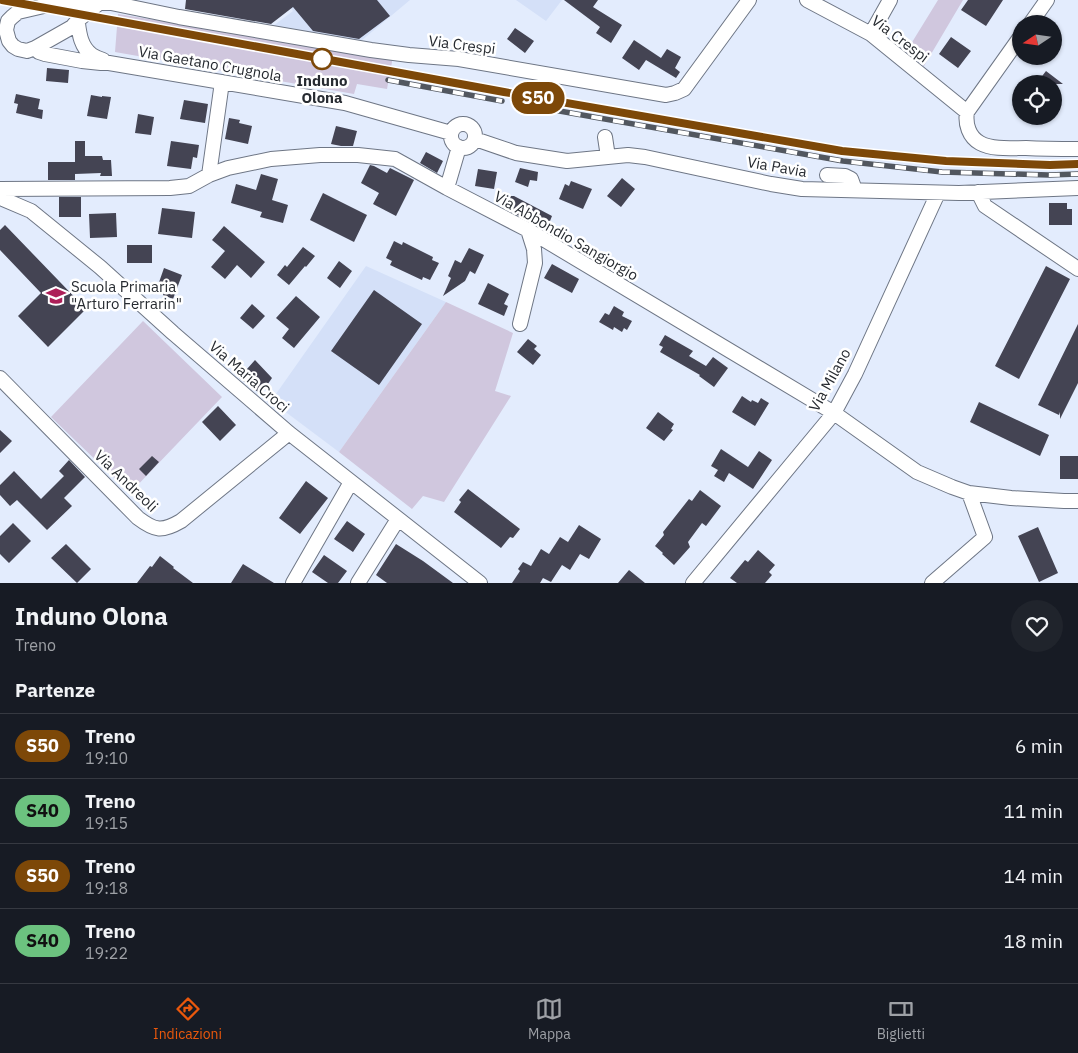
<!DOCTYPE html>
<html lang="it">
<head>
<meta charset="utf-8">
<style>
	body { margin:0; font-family:"IBM Plex Sans",sans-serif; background:#20242c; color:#f1f3f6; height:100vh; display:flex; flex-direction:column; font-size:19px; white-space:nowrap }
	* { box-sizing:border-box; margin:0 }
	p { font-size:16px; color:#9ea1a6 }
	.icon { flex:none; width:28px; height:28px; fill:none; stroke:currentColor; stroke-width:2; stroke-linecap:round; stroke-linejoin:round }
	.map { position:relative; height:583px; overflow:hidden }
	.sheet { display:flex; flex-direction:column; background:#171b24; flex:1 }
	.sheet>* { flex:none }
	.badge { padding:0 10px; border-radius:16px; font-size:18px; line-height:32px }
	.needle { width:32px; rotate:257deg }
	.tools { position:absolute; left:1012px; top:15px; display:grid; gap:10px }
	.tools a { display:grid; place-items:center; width:50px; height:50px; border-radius:50%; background:#171b24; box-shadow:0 1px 4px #0004; font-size:25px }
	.map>.badge { position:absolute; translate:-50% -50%; box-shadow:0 0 0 2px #fff }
	h2 { padding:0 15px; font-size:19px; line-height:45px }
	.round { display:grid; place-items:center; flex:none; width:52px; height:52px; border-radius:26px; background:#20242c }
	.headline { display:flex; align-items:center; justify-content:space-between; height:85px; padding:0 15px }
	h1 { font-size:24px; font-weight:700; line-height:38px }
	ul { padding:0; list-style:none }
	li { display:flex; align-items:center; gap:15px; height:65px; padding:0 15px; border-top:1px solid #363941 }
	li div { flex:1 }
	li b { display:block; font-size:19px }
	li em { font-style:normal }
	li .badge { min-width:55px; font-weight:700; text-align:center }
	.menu { display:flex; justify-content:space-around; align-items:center; height:70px; border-top:1px solid #363941; background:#171b24; font-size:14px; color:#9ea1a6 }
	.menu a { display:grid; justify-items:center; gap:2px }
	.menu .selected { color:#ea580c }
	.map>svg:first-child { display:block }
	.built { fill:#d4e0f8 }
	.green { fill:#d0c7de }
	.building { fill:#444453 }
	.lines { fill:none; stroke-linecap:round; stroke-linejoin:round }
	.minor-casing { stroke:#6e7685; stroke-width:16 }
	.minor { stroke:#fff; stroke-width:14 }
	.rail-casing { stroke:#52575f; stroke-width:5.5 }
	.rail { stroke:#fff; stroke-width:4; stroke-dasharray:11; stroke-linecap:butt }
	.line-casing { stroke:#fff; stroke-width:11 }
	.line { stroke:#7d4808; stroke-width:8 }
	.stop-dot { fill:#fff; stroke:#7d4808; stroke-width:2.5 }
	.labels { text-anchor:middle; stroke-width:5; stroke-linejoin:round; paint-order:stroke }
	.street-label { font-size:15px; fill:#272b31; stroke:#fff }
	.stop-label { font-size:15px; font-weight:bold; fill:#272b31; stroke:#fff }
	.poi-label { font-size:15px; fill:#272b31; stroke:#fff; text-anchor:start }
</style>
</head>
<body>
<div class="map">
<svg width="1078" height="583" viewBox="0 0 1078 583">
	<rect width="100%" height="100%" fill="#e3ecfd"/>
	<!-- built -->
	<path class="built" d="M292,0H410L355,46L269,29L293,11L290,7Z
		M516,0H562L546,21Z
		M366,266L446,302L339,452L271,401Z"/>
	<!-- green -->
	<path class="green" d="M938,0H963L924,66L906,52Z
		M118,14L392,58V62L387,89L357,84L354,94L115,52Z
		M446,302L513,333L495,391L511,396L444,502L423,496L412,509L339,452Z
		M143,321L222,397L130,493L51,417Z"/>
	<!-- building -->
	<path class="building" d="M186,0H377L390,16L359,39L313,31L293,7L271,24L185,9Z
		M564,0H598L593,7L622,25L611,43L596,33L600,27Z
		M968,0H1003L986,26L961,10Z
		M515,28L534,41L525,53L507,39Z
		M951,37L971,51L958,68L939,54Z
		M634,40L661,58L667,49L681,57L675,68L680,72L676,78L646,60L639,70L622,58Z
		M47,68L69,70L68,83L46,81Z
		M1046,71L1063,84H1036Z
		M16,94L40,99L38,109L43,110L42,119L16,113L18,104L14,103Z
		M91,95L102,97V96L111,97L107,119L87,116Z
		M184,100L208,104L205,123L180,119Z
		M138,114L154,117L151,135L135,133Z
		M229,118L240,120L239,123L252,126L248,144L225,139Z
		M336,126L357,131L353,146H341L331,144Z
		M75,141H85V156H102L103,160H111L112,176H100L101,173L75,174V180H48V162H75Z
		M171,141L199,145L197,158L193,157L191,169L167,166Z
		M426,152L443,161L437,173L420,163Z
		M370,165L374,166L387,173L390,168L414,180L396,216L373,204L379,193L361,183Z
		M520,168L538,172L537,181L530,180L528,187L515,182Z
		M478,169L497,172L494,189L475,186Z
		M261,174L278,179L272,200L288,205L283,223L260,217L262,212L231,203L236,184L256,190Z
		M622,178L635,189L621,207L607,196Z
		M571,181L592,189L583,209L559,199L565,184L569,186Z
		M323,193L367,215L354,242L310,220Z
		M510,196H514L552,216L546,231L505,208Z
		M59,197H81V217H59Z
		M1049,203H1067V209H1072V225H1049Z
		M162,208L195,212L192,238L158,234Z
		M116,213L117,237L90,238L89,214Z
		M5,225L86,309L48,347L18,316L41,293L0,250V230Z
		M224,226L265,262L251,278L237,265L225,279L211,267L225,251L212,240Z
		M394,241L402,245L403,242L433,257L432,260L439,263L430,280L423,277L422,280L390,265L392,261L386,258Z
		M127,245H152V263H127Z
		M303,247L315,256L306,267L305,266L289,285L277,275L285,265L287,267Z
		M469,248L484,255L475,274L470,271L465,281L443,296L451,278L448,276L455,260L461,263Z
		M339,261L352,271L340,288L327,278Z
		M552,264L579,279L572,293L544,278Z
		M1046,266L1070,279L1019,379L995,366Z
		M164,268L182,275L173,299L163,295L164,291L157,288Z
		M488,283L509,294L504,304L508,306L504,316L478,304Z
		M374,290L422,324L379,385L331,351Z
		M296,296L320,317L294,348L282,338L289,329L276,318Z
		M252,304L265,316L253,329L240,318Z
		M614,306L624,312L622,316L632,321L627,330L624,328L622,332L614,327L613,330L599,322L605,313L609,315Z
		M1078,324V383L1060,419V412L1059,415L1038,405Z
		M665,335L693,351L689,356L706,366L713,357L728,368L714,387L699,376L700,375L660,352L663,347L659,345Z
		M528,339L537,346L534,349L541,355L533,365L517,352Z
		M255,360L272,378L261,394L239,378Z
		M742,396L751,402L752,400L758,403L761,398L769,403L755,426L732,412Z
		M979,402L1049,435L1040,456L970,422Z
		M218,406L236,425L220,441L202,422Z
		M658,412L674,424L671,429L673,430L664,441L646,428Z
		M0,430L12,441L0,453Z
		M721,449L748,467L759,451L772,460L753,489L729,473L724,482L714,476L718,470L711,466Z
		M152,456L159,462L146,476L139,469Z
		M1060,456H1078V479H1060Z
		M69,460L85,477L64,498L72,506L47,530L17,500L10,506L0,495V485L14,471L41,499L64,476L59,471Z
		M306,481L328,498L300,534L279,518Z
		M468,489L520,529L513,538L510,537L501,548L454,512L461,502L459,500Z
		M700,490L721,506L706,526L702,523L688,542L690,547L674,565L662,554L663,553L655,546L664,535L663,532L689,499L692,501Z
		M347,521L365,534L353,552L334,539Z
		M13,523L31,541L9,563L0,554V536Z
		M579,525L601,539L589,559L580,554L570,570L562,565L551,582L543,578L540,583H512L520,571L518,569L523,562L531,566L541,549L549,554L560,537L568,542Z
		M1038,527L1058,573L1039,582L1018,536Z
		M66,544L91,569L77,583L51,558Z
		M396,544L423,561L453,583H387L376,575Z
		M758,550L775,565L769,572L772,575L765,583H737L730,578L745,560L748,562Z
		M324,555L347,571L338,583H328L312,572Z
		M160,556L174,567L173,568L193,583H137L150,566L152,567Z
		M243,564L274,583H231Z
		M629,570L645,583H618Z"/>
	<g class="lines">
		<defs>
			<path id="minor" d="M89,0L70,4L61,2L18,12L12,17L8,21L6,30L9,41L13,46L18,49L27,51L35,48L72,27L78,20L103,0
				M807,0L871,34L967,112L1021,36
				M99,3H111L179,17L371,50L409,55L459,59L666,95L675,93L684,89L749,0
				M77,16C79,29 79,46 92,55C95,57 100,59 103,60
				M1030,24L1047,0
				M871,34L890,0
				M35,48L39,52L45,54L82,61L101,63H109L345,103L451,133
				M967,112C965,124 969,137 980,143C993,150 1012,148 1026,148C1044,149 1061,149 1078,149
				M451 136a12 12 0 1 1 24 0a12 12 0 1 1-24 0Z
				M605,137L608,157
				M475,139L516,153L567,161L628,155L645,157L771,184L802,189L959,193L1078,188
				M209,175L222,82
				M827,175L845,176L851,179L855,190
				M447,188L459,147
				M0,189L170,188L189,186L209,175L228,168L271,159L320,155H358L395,159L447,188L528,230L834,413L917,472L952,487L969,493L1011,498L1064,501H1078
				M978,192L985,206L1078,269
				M0,195L3,199L31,211L100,267L173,333L289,433L480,583
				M520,324L535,263L534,249L528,230
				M0,378L138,518C155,531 162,532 181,521L289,433
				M293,583L351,482
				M358,583L398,519
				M693,583L834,413L855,374L938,193
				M932,583L985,537L969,493"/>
		</defs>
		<!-- minor casing -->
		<use href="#minor" class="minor-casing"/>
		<!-- minor -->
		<use href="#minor" class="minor"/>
		<defs>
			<path id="rail" d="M390,71L504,92
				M388,80L502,101
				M550,100L842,151L946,161L1050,165L1078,164
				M548,109L843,161L942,172L1049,175L1078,174"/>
		</defs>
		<!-- rail casing -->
		<use href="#rail" class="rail-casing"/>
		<!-- rail -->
		<use href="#rail" class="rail"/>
	</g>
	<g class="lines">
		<defs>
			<path id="line" d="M2,0L504,92L842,151L946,161L1050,165L1078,164"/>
		</defs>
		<!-- line casing -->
		<use href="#line" class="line-casing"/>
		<!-- line -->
		<use href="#line" class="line"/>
	</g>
	<!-- icons -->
	<defs>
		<symbol id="school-bare" viewBox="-9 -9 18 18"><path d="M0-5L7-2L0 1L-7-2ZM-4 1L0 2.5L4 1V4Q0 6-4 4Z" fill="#ad1f58" stroke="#fff" stroke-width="2.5" paint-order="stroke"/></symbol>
	</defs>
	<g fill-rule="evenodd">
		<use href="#school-bare" x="42" y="282" width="28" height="28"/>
	</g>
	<!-- markers -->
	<circle class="stop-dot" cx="322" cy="59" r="10"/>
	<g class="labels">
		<!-- street labels -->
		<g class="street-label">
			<text transform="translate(900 39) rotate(37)" y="5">Via Crespi</text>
			<text transform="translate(462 45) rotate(7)" y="5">Via Crespi</text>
			<text transform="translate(210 64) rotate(10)" y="5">Via Gaetano Crugnola</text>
			<text transform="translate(777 167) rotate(10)" y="5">Via Pavia</text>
			<text transform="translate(566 236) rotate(30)" y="5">Via Abbondio Sangiorgio</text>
			<text transform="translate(249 377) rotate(41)" y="5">Via Maria Croci</text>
			<text transform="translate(830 380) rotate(-61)" y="5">Via Milano</text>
			<text transform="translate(126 481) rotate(44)" y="5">Via Andreoli</text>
		</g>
		<!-- stop labels -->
		<g class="stop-label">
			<text x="322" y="86">Induno<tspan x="322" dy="17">Olona</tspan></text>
		</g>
		<!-- poi labels -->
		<g class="poi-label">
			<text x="71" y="292">Scuola Primaria<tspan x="71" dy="17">"Arturo Ferrarin"</tspan></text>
		</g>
	</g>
</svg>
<div class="tools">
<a><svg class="needle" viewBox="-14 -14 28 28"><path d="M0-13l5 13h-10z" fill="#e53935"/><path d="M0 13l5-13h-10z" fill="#9ea1a6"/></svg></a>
<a><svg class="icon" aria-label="locate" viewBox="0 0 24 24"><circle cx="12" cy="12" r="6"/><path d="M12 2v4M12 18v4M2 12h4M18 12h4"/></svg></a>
</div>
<b class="badge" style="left:538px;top:98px;background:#7d4808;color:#fff">S50</b>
</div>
<section class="sheet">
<div class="headline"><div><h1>Induno Olona</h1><p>Treno</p></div><a class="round"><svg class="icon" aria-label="heart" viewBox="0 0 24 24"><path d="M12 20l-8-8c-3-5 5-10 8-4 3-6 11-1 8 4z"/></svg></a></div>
<h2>Partenze</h2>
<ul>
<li><span class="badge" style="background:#7d4808;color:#fff">S50</span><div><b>Treno</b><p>19:10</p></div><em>6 min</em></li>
<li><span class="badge" style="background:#6cc27f;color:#111">S40</span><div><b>Treno</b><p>19:15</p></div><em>11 min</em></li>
<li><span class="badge" style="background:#7d4808;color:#fff">S50</span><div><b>Treno</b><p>19:18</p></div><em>14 min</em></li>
<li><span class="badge" style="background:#6cc27f;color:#111">S40</span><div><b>Treno</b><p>19:22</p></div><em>18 min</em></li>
</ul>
</section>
<nav class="menu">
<a class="selected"><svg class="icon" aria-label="directions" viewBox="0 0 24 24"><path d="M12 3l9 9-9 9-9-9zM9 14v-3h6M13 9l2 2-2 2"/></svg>Indicazioni</a>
<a><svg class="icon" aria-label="map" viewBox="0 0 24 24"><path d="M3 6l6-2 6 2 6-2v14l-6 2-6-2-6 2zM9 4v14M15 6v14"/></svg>Mappa</a>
<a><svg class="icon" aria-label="tickets" viewBox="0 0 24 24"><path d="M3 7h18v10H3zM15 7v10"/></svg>Biglietti</a>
</nav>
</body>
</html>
